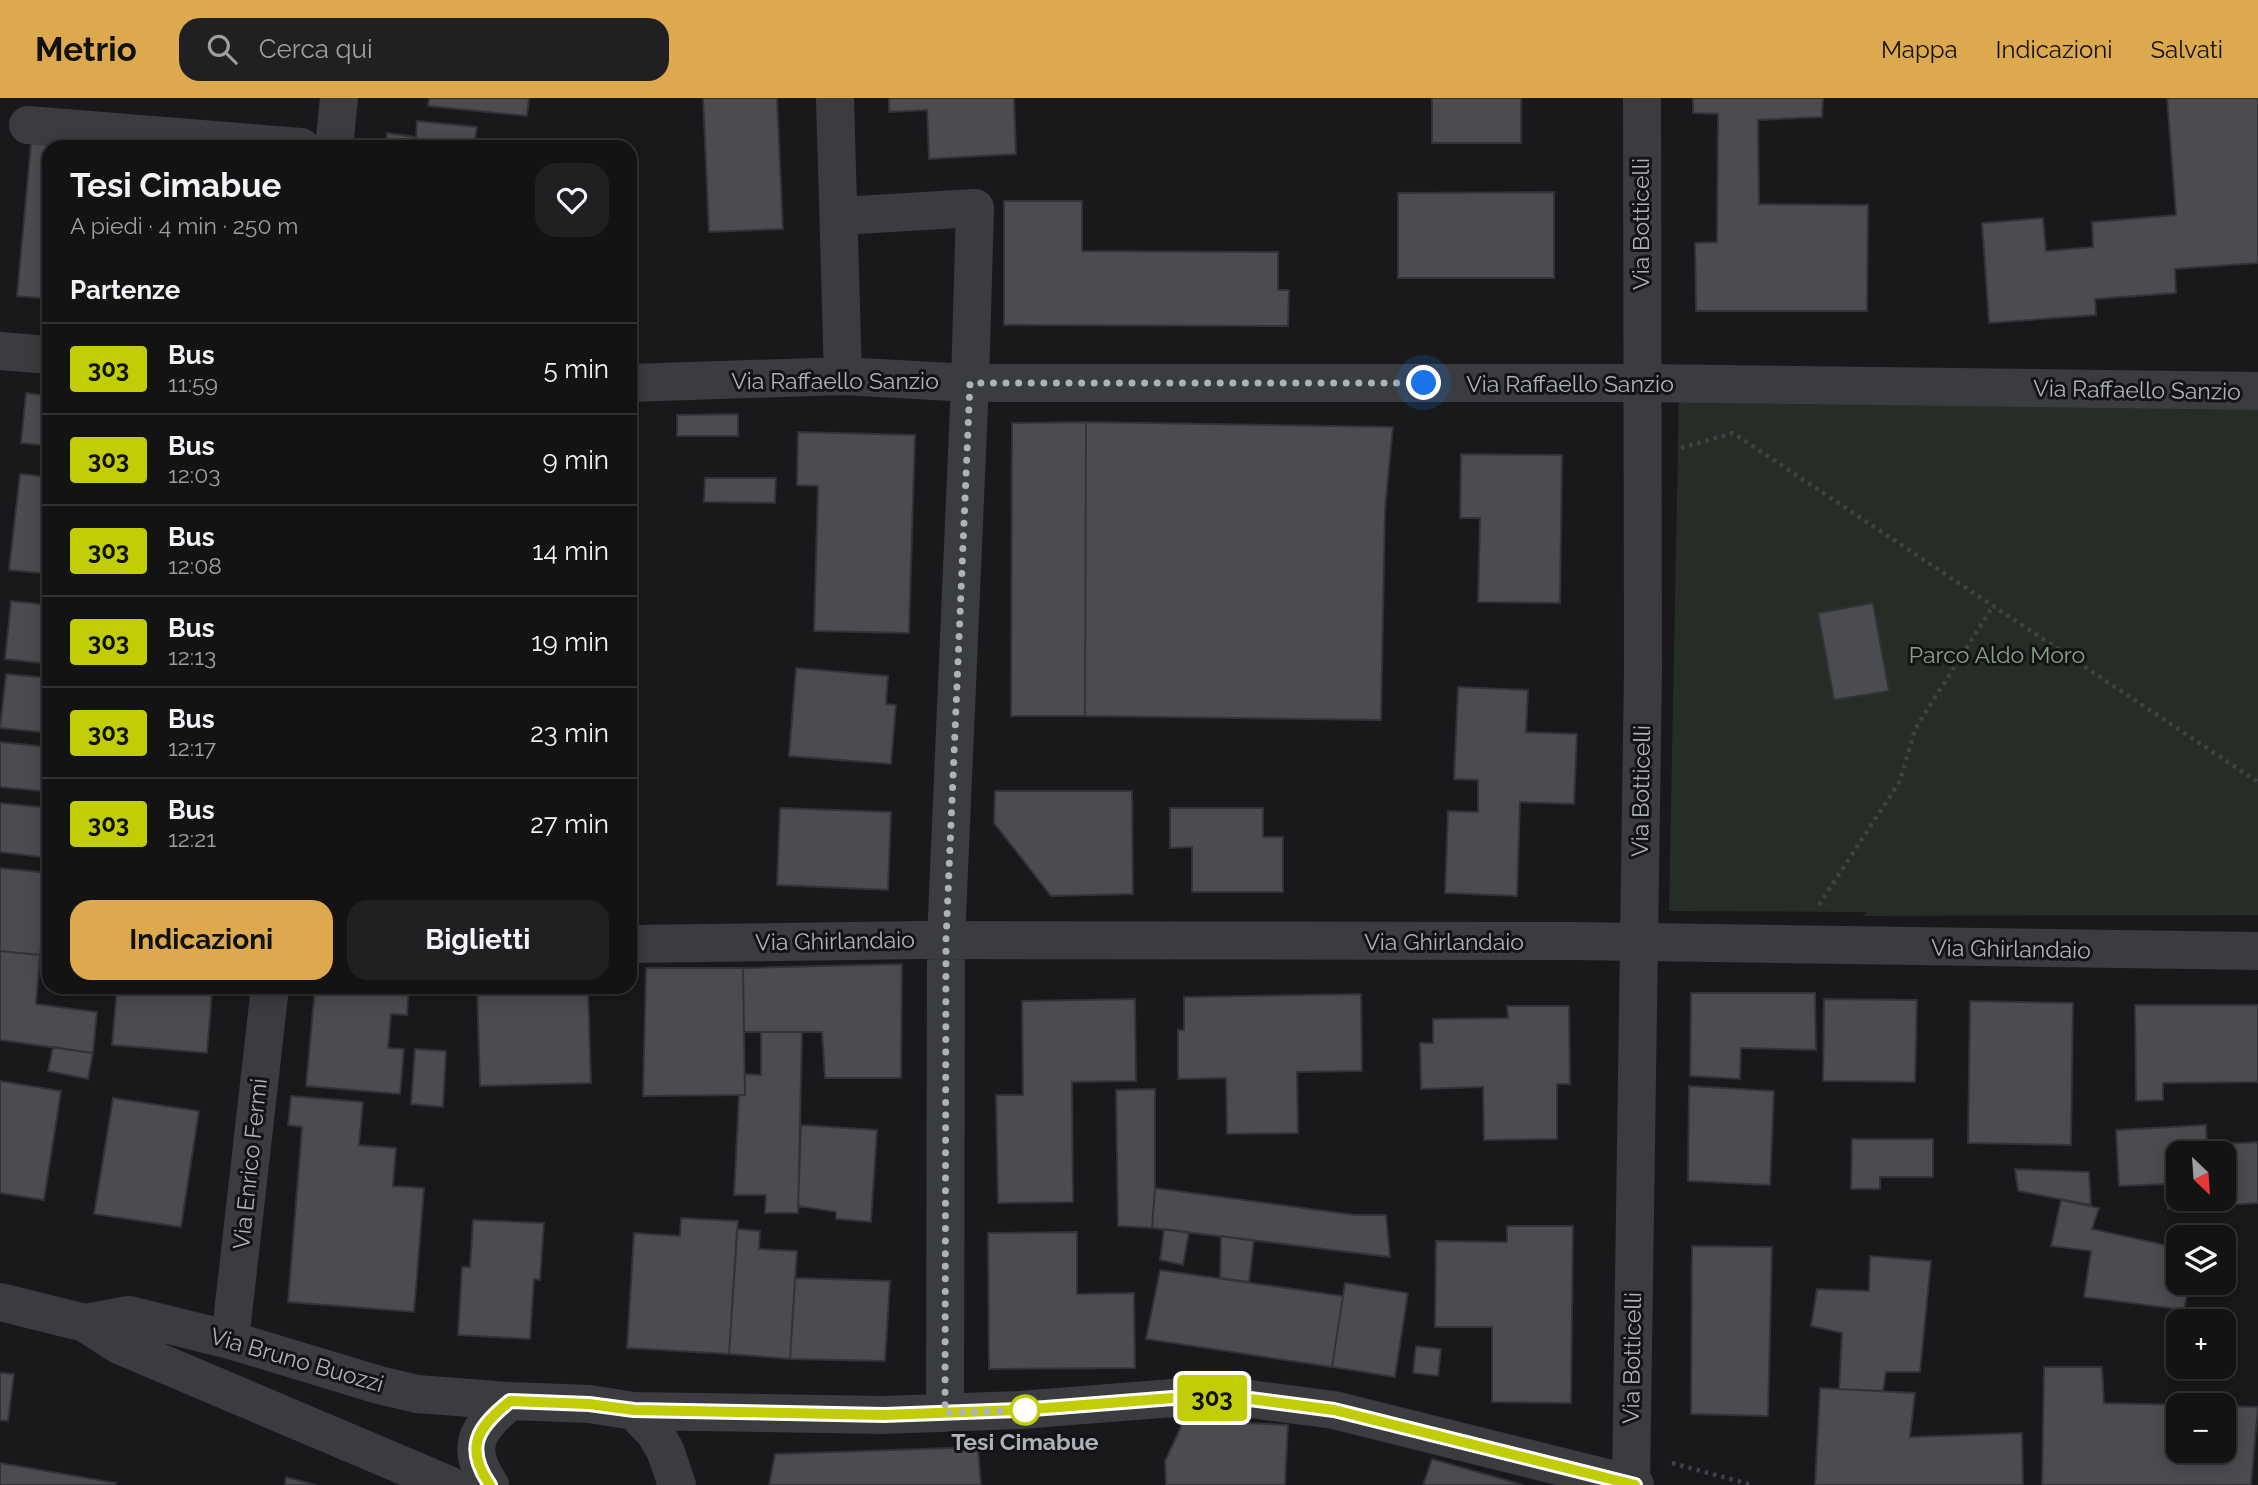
<!DOCTYPE html>
<html lang="it">
<head>
<meta charset="utf-8">
<style>
	body { margin:0; font-family:Raleway,sans-serif; background:#202022; color:#f1f3f6; height:100vh; display:flex; flex-direction:column; font-size:26px; white-space:nowrap }
	* { box-sizing:border-box; margin:0 }
	p { font-size:23px; color:#9d9ea0 }
	.icon { flex:none; width:38px; height:38px; fill:none; stroke:currentColor; stroke-width:2; stroke-linecap:round; stroke-linejoin:round }
	.map { position:relative; flex:1; overflow:hidden }
	.side { position:absolute; left:42px; top:42px; width:595px; height:854px; display:flex; flex-direction:column; background:#131314; border-radius:21px; box-shadow:0 4px 18px #0003,0 0 0 2px #323234 }
	.side>* { flex:none }
	.badge { padding:0 14px; border-radius:5px; font-size:24px; line-height:46px }
	.needle { width:46px; rotate:155deg }
	.fabs { position:absolute; left:2166px; top:1043px; display:grid; gap:14px }
	.fabs a { display:grid; place-items:center; width:70px; height:70px; border-radius:14px; background:#131314; box-shadow:0 4px 18px #0003,0 0 0 2px #323234; font-size:35px }
	.you { position:absolute; width:35px; height:35px; margin:-18px; border:5px solid #fff; border-radius:50%; background:#1a73e8; box-shadow:0 0 0 10px #1a73e833 }
	.map>.badge { position:absolute; translate:-50% -50%; box-shadow:0 0 0 4px #fff }
	h2 { padding:0 28px; font-size:26px; line-height:63px }
	.round { display:grid; place-items:center; flex:none; width:74px; height:74px; border-radius:21px; background:#202022 }
	.overview { display:flex; align-items:center; justify-content:space-between; height:119px; padding:0 28px }
	h1 { font-size:33px; font-weight:700; line-height:52px }
	.primary-button { display:flex; gap:14px; margin-top:auto; padding:14px 28px }
	.primary-button a { flex:1; height:80px; border-radius:21px; background:#dda94f; color:#111; font-size:28px; font-weight:700; line-height:80px; text-align:center }
	.primary-button a+a { background:#202022; color:#f1f3f6 }
	ul { padding:0; list-style:none }
	li { display:flex; align-items:center; gap:21px; height:91px; padding:0 28px; border-top:2px solid #323234 }
	li div { flex:1 }
	li b { display:block; font-size:26px }
	li em { font-style:normal }
	li .badge { min-width:77px; font-weight:700; text-align:center }
	header { display:flex; align-items:center; gap:42px; box-sizing:border-box; height:98px; padding:0 35px; background:#dda94f; color:#111 }
	header strong { font-size:33px }
	nav { display:flex; gap:38px; margin-inline-start:auto; font-size:24px }
	.search { width:490px; height:63px; background:#202022; display:flex; align-items:center; gap:18px; box-sizing:border-box; padding:0 24px; border-radius:21px; color:#9d9ea0; font-size:26px }
	.map>svg:first-child { display:block }
	.green { fill:#262c26 }
	.building { fill:#4b4c50; stroke:#333337; stroke-width:2; fill-rule:evenodd }
	.lines { fill:none; stroke-linecap:round; stroke-linejoin:round }
	.path { stroke:#414246; stroke-width:4.5; stroke-dasharray:3.5 5; stroke-linecap:butt }
	.minor { stroke:#3b3c3f; stroke-width:38 }
	.line-casing { stroke:#fff; stroke-width:16 }
	.line { stroke:#c1cd07; stroke-width:10 }
	.walk { stroke:#adb1b9; stroke-width:7; stroke-dasharray:0 12.6 }
	.stop-dot { fill:#fff; stroke:#c1cd07; stroke-width:3.5 }
	.labels { text-anchor:middle; stroke-width:6; stroke-linejoin:round; paint-order:stroke }
	.street-label { font-size:23px; fill:#adb1b9; stroke:#141416 }
	.park-label { font-size:23px; fill:#87a187; stroke:#141416 }
	.stop-label { font-size:23px; font-weight:bold; fill:#adb1b9; stroke:#141416 }
</style>
</head>
<body>
<header>
<strong>Metrio</strong>
<div class="search"><svg class="icon" aria-label="search" viewBox="0 0 24 24"><circle cx="10" cy="10" r="6"/><path d="M15 15l6 6"/></svg>Cerca qui</div>
<nav><a>Mappa</a><a>Indicazioni</a><a>Salvati</a></nav>
</header>
<div class="map">
<svg width="2258" height="1387" viewBox="0 0 2258 1387">
	<rect width="100%" height="100%" fill="#19191b"/>
	<!-- green -->
	<path class="green" d="M1679,295L2258,302V817L1863,818L1866,814L1669,813Z"/>
	<!-- building -->
	<path class="building" d="M429,0H529L527,18L428,8Z
		M703,0H777L783,131L709,134Z
		M889,0H1014L1016,56L929,61L927,12L889,14Z
		M1432,0H1521V45H1432Z
		M1693,0H1823L1822,19L1758,22L1759,106L1868,107L1867,213H1696L1695,145L1717,144L1718,16L1693,15Z
		M2167,0H2258V165L2175,171L2176,195L2095,201L2096,217L1989,225L1982,125L2043,120L2046,153L2093,149L2092,124L2176,117Z
		M417,23L477,29L474,49H385L387,35L416,39Z
		M31,45L72,49H49V201L17,198Z
		M1554,94V180H1398V95Z
		M1004,103H1082V153L1278,154V192H1289L1288,228L1004,227Z
		M26,295L49,298V348L21,345Z
		M738,316V338H677V317Z
		M1086,324L1085,618H1011L1012,325Z
		M1086,324L1393,329L1385,411L1381,622L1085,618Z
		M798,334L915,337L909,535L814,533L818,388L797,387Z
		M1461,356L1562,357L1560,505L1478,504L1480,420H1460Z
		M20,376L49,379V476L9,472Z
		M705,380H776L775,405L704,404Z
		M11,503L49,507V566L5,561Z
		M1873,505L1889,593L1834,602L1818,515Z
		M796,570L888,578L886,606L896,607L891,666L789,658Z
		M6,576L49,580V635L0,630Z
		M1458,589L1528,592L1526,634L1577,636L1574,706L1520,704L1517,798L1445,795L1448,713L1478,714V682L1454,681Z
		M0,644L49,649V694L0,689Z
		M995,693H1132L1133,796L1051,798L994,725Z
		M0,705L49,710V760L0,754Z
		M780,710L891,714L888,792L777,787Z
		M1170,710H1263V739H1283V794H1192V749L1170,750Z
		M0,770L49,775L40,857L0,853Z
		M0,853L40,857L36,906L97,914L93,955L0,942Z
		M902,866L901,980H825L822,934H744L743,870Z
		M646,870H743L745,997L643,998Z
		M117,889H154L212,894L207,955L112,947Z
		M315,889H409L407,917L391,916L388,950L404,951L400,996L306,988Z
		M477,889H588L591,985L480,988Z
		M1691,895H1815L1816,952L1741,950L1740,981L1690,978Z
		M1361,896L1362,973L1297,974L1298,1035L1227,1036L1226,980L1178,981V932H1184V899Z
		M1135,901L1136,983L1072,984L1073,1104L998,1105L996,997H1023L1022,903Z
		M1824,901L1917,902L1915,984L1823,983Z
		M1970,903L2073,905L2071,1047L1968,1045Z
		M2135,907H2258V984L2163,985V1002L2136,1003Z
		M1507,908H1569L1570,986H1557V1041L1484,1042L1483,989L1421,991L1420,945H1433V921L1508,920Z
		M761,934H802L798,1115H765L766,1097H734L739,997H745V976L761,977Z
		M53,949L93,955L88,981L48,973Z
		M415,951L446,953L443,1009L411,1006Z
		M0,983L61,993L44,1102L0,1095Z
		M1689,988L1774,993L1770,1087L1688,1083Z
		M1155,991V1090L1152,1130L1118,1128L1116,992Z
		M291,998L363,1004L359,1047L396,1050L393,1088L424,1090L414,1214L288,1204L302,1029L288,1027Z
		M113,1000L199,1013L181,1129L94,1116Z
		M801,1027L877,1032L871,1124L836,1121V1114L798,1108Z
		M2206,1027L2207,1047L2258,1044V1105L2168,1111L2167,1086L2119,1088L2116,1032ZM2179,1055H2224V1101H2179Z
		M1852,1041H1933V1079H1880V1091H1851Z
		M2015,1071L2089,1074L2091,1107L2018,1093Z
		M1155,1090L1355,1117H1386L1390,1159L1152,1130Z
		M2061,1102L2099,1110L2092,1131L2179,1150V1185H2189L2184,1212L2084,1199L2091,1153L2051,1148Z
		M681,1120L738,1123L729,1256L627,1250L634,1135L680,1138Z
		M473,1122L544,1125L540,1182L534,1181L530,1241L458,1237L462,1169H470Z
		M1507,1128H1573L1571,1305L1492,1304V1229H1435L1436,1143L1507,1144Z
		M737,1131L760,1133L759,1151L797,1153L790,1261L729,1256Z
		M1164,1131L1189,1134L1183,1167L1160,1162Z
		M1077,1134V1196L1134,1195L1135,1270L989,1271L988,1135Z
		M1221,1138L1254,1142L1249,1184L1220,1180Z
		M1692,1148L1772,1149L1768,1318L1691,1316Z
		M1870,1158L1931,1163L1920,1274H1886L1883,1293L1839,1291L1842,1235L1811,1228L1817,1191L1869,1193Z
		M1160,1172L1343,1198L1332,1269L1146,1241Z
		M795,1180L890,1183L885,1263L790,1261Z
		M1345,1185L1408,1195L1395,1279L1332,1269Z
		M1416,1248L1441,1251L1438,1278L1413,1275Z
		M2044,1269H2102L2104,1305L2184,1307H2179V1353H2224V1308L2258,1309L2251,1387H2042Z
		M0,1275L14,1276L8,1323L0,1322Z
		M1820,1290L1915,1295L1910,1339L2022,1335L2023,1387H1815Z
		M1184,1322L1288,1327L1285,1387H1166L1165,1363Z
		M978,1349L981,1387H769L775,1356Z
		M1432,1361L1523,1387H1423Z
		M0,1365L116,1385L115,1387H0Z
		M286,1379L316,1387H285Z"/>
	<g class="lines">
		<!-- path -->
		<path class="path" d="M1681,350L1733,335L2258,684
			M1819,807L1900,683L1915,631L1993,508
			M1672,1365L1752,1387"/>
		<!-- minor -->
		<path class="minor" d="M835,0L843,278
			M28,27L301,49
			M334,49L339,0
			M840,118L975,110L970,285L946,842L945,1315
			M0,253L49,257
			M630,285L843,278L970,285H1643L2258,293
			M630,846L923,842L1574,843L2258,853
			M0,1204L85,1225L119,1247L449,1387
			M85,1225L129,1217L230,1242L379,1287L417,1296L510,1303L589,1306L634,1313L884,1317L1020,1312L1173,1300L1250,1301L1334,1312L1635,1387
			M230,1242L270,889
			M634,1313L655,1335L665,1352L677,1387
			M1631,1386L1643,572L1642,0
			M490,1387C464,1349 477,1330 510,1303"/>
	</g>
	<g class="lines">
		<defs>
			<path id="line" d="M490,1387C464,1349 477,1330 510,1303L589,1306L634,1312L884,1317L1020,1312L1173,1300L1250,1301L1334,1312L1635,1387"/>
		</defs>
		<!-- line casing -->
		<use href="#line" class="line-casing"/>
		<!-- line -->
		<use href="#line" class="line"/>
		<!-- walk -->
		<path class="walk" d="M1025,1312L945,1315L946,842L970,285H1424"/>
	</g>
	<!-- markers -->
	<circle class="stop-dot" cx="1025" cy="1312" r="14"/>
	<g class="labels">
		<!-- street labels -->
		<g class="street-label">
			<text transform="translate(1641 126) rotate(-90)" y="8">Via Botticelli</text>
			<text x="835" y="291">Via Raffaello Sanzio</text>
			<text x="1570" y="294">Via Raffaello Sanzio</text>
			<text transform="translate(2137 292) rotate(1)" y="8">Via Raffaello Sanzio</text>
			<text transform="translate(1641 693) rotate(-89)" y="8">Via Botticelli</text>
			<text transform="translate(835 843) rotate(-1)" y="8">Via Ghirlandaio</text>
			<text x="1444" y="852">Via Ghirlandaio</text>
			<text transform="translate(2011 851) rotate(1)" y="8">Via Ghirlandaio</text>
			<text transform="translate(250 1066) rotate(-84)" y="8">Via Enrico Fermi</text>
			<text transform="translate(1632 1260) rotate(-89)" y="8">Via Botticelli</text>
			<text transform="translate(297 1262) rotate(16)" y="8">Via Bruno Buozzi</text>
		</g>
		<!-- park labels -->
		<g class="park-label">
			<text x="1997" y="565">Parco Aldo Moro</text>
		</g>
		<!-- stop labels -->
		<g class="stop-label">
			<text x="1025" y="1352">Tesi Cimabue</text>
		</g>
	</g>
</svg>
<div class="fabs">
<a><svg class="needle" viewBox="-14 -14 28 28"><path d="M0-13l5 13h-10z" fill="#e53935"/><path d="M0 13l5-13h-10z" fill="#9d9ea0"/></svg></a>
<a><svg class="icon" aria-label="layers" viewBox="0 0 24 24"><path d="M12 4l9 5-9 5-9-5zM3 14l9 5 9-5"/></svg></a>
<a>+</a>
<a>−</a>
</div>
<div class="you" style="left:1424px;top:285px"></div>
<b class="badge" style="left:1212px;top:1300px;background:#c1cd07;color:#111">303</b>
<section class="side">
<div class="overview"><div><h1>Tesi Cimabue</h1><p>A piedi · 4 min · 250 m</p></div><a class="round"><svg class="icon" aria-label="heart" viewBox="0 0 24 24"><path d="M12 20l-8-8c-3-5 5-10 8-4 3-6 11-1 8 4z"/></svg></a></div>
<h2>Partenze</h2>
<ul>
<li><span class="badge" style="background:#c1cd07;color:#111">303</span><div><b>Bus</b><p>11:59</p></div><em>5 min</em></li>
<li><span class="badge" style="background:#c1cd07;color:#111">303</span><div><b>Bus</b><p>12:03</p></div><em>9 min</em></li>
<li><span class="badge" style="background:#c1cd07;color:#111">303</span><div><b>Bus</b><p>12:08</p></div><em>14 min</em></li>
<li><span class="badge" style="background:#c1cd07;color:#111">303</span><div><b>Bus</b><p>12:13</p></div><em>19 min</em></li>
<li><span class="badge" style="background:#c1cd07;color:#111">303</span><div><b>Bus</b><p>12:17</p></div><em>23 min</em></li>
<li><span class="badge" style="background:#c1cd07;color:#111">303</span><div><b>Bus</b><p>12:21</p></div><em>27 min</em></li>
</ul>
<div class="primary-button"><a>Indicazioni</a><a>Biglietti</a></div>
</section>
</div>
</body>
</html>
